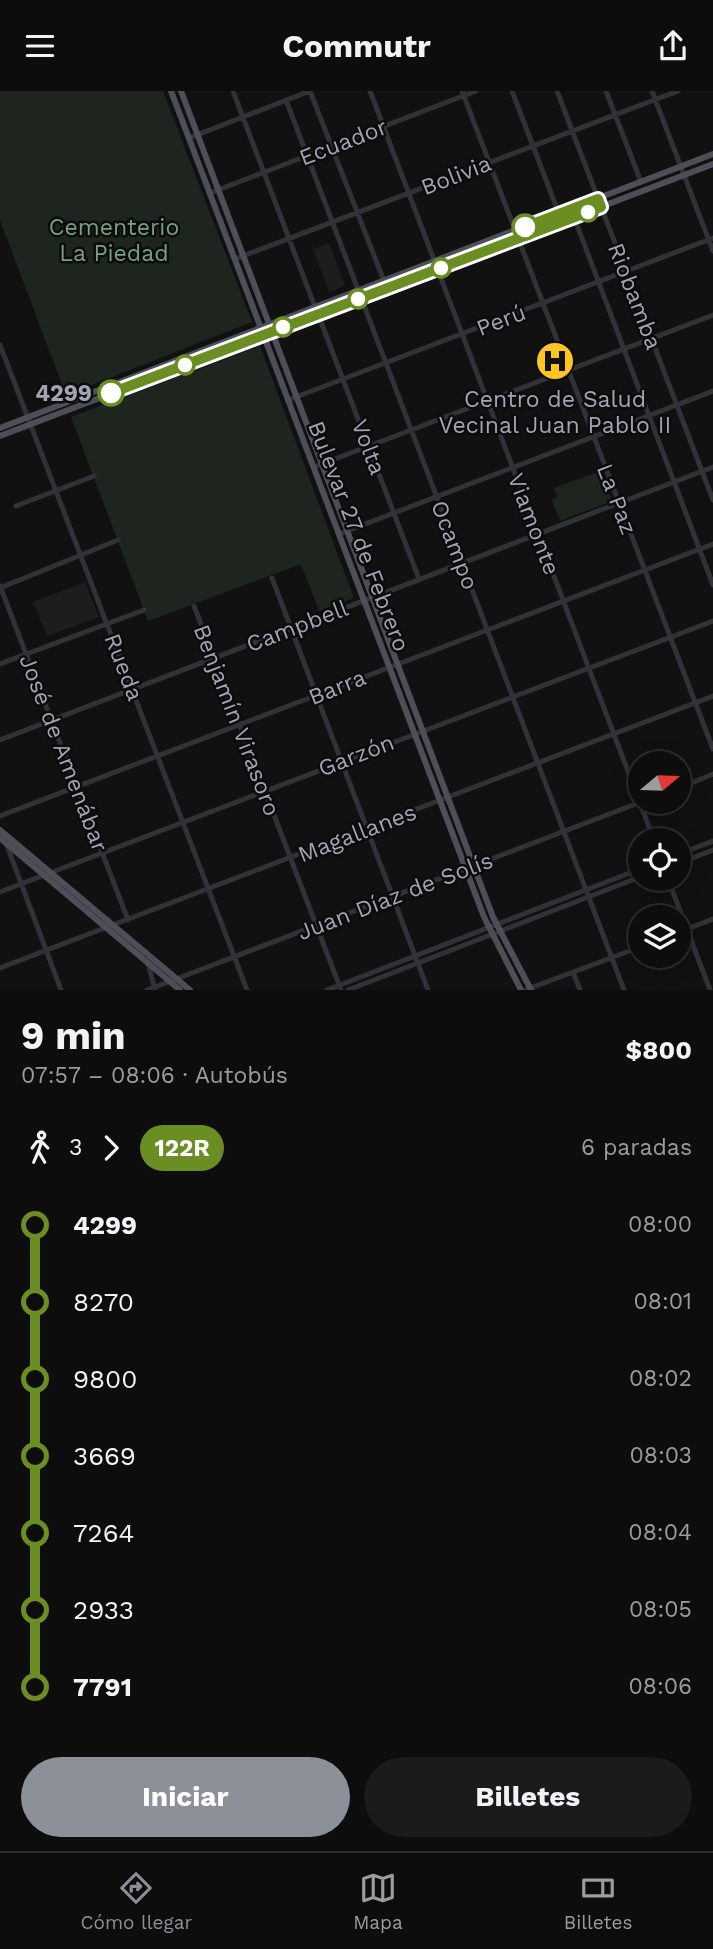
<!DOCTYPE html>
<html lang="es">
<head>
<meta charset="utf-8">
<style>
	body { margin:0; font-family:"Work Sans",sans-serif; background:#1b1b1c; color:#f1f3f6; height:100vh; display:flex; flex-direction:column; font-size:26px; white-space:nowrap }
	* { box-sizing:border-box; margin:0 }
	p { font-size:23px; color:#9a9c9e }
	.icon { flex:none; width:38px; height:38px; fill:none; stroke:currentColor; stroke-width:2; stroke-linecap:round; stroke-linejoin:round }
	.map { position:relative; height:899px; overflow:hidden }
	.drawer { display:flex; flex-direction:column; background:#0d0d0e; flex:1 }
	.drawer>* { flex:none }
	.badge { padding:0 14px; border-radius:23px; font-size:24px; line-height:46px }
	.needle { width:46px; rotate:71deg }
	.buttons { position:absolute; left:628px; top:660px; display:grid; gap:14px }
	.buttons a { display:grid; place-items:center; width:63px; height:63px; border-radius:50%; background:#0d0d0e; box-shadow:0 4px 18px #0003,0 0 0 2px #2d2d2e; font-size:35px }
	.map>.badge { position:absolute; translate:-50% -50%; box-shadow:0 0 0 4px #fff }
	.legs { display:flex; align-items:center; gap:10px; height:77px; padding:0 21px; font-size:23px }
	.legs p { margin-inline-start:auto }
	.overview { display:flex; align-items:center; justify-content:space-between; height:119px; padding:0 21px }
	h1 { font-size:38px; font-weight:700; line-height:52px }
	.action { display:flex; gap:14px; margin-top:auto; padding:14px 21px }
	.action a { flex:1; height:80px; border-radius:42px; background:#8c9099; color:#fff; font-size:28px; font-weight:700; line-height:80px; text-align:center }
	.action a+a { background:#1b1b1c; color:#f1f3f6 }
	ul { padding:0 21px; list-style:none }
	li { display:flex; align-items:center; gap:24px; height:77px; font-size:26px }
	li i { display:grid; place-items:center; width:10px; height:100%; margin:0 9px; background:currentColor }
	li i::after { content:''; width:18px; height:18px; margin:-9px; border:5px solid; border-radius:50%; background:#0d0d0e }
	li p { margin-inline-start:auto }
	li:first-child i { background:linear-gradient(#0000 50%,currentColor 0) }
	li:last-child i { background:linear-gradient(currentColor 50%,#0000 0) }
	header { display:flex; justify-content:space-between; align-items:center; height:91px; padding:0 21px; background:#0d0d0e; font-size:32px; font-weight:700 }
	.menu { display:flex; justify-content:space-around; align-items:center; height:98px; border-top:2px solid #2d2d2e; background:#0d0d0e; font-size:19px; color:#9a9c9e }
	.menu a { display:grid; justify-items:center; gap:4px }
	.menu .active { color:#8c9099 }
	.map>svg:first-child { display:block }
	.built { fill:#1d1d1f }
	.green { fill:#1d251e }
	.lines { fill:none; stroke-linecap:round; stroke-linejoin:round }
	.minor { stroke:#313237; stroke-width:5 }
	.major { stroke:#4d4e57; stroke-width:6 }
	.line-1-casing { stroke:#fff; stroke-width:16 }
	.line-1 { stroke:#6b8e23; stroke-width:10 }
	.stop-1-dot { fill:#fff; stroke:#6b8e23; stroke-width:3.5 }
	.labels { text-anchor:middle; stroke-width:5; stroke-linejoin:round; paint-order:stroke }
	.street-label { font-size:23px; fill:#a1a5b4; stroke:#0c0c0d }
	.park-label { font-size:23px; fill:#76a17d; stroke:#0c0c0d }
	.stop-label { font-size:23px; font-weight:bold; fill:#a1a5b4; stroke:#0c0c0d; text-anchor:end }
	.poi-label { font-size:23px; fill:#a1a5b4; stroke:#0c0c0d }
</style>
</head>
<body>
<header><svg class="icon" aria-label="menu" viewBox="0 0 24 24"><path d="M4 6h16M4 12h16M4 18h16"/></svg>Commutr<svg class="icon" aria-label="share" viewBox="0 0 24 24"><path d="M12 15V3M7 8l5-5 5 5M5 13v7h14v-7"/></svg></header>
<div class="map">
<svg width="713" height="899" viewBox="0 0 713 899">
	<rect width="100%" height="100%" fill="#111112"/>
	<!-- built -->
	<path class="built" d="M329,152L345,195L329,201L313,158Z
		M85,491L99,526L47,545L33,511Z"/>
	<!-- green -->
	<path class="green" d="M0,0H163L252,231L66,304L0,129Z
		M260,255L354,507L319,520L301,473L148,530L71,326Z
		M600,380L612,410L560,430L552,409L558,406L554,397Z"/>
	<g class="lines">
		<!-- minor -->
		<path class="minor" d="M233,0L315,216
			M310,0L384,190
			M370,0L654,749
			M462,0L713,658
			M512,0L559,123
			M557,0L713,409
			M606,0L641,91
			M652,0L713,160
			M286,9L624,899
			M189,47L310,0
			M210,102L476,0
			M574,126L713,494
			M235,168L678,0
			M318,223L419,488
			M0,254L247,899
			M288,309L713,147
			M314,376L713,224
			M16,415L94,385
			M339,443L713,300
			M272,487L428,899
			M0,495L128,829
			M0,497L118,449
			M194,515L341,899
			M0,573L144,519
			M0,649L713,376
			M679,697L713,683
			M0,725L713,453
			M6,752L61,899
			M679,763L713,750
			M679,772L713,759
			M668,788L710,899
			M0,801L713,530
			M679,841L713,828
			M148,872L155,899
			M0,877L713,605
			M573,881L580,899
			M147,899L641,711
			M327,899L640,778
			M348,899L640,786
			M525,899L640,856"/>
		<!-- major -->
		<path class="major" d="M171,0L484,826L521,899
			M181,0L493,826L531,899
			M0,337L713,63
			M0,345L713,73
			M0,739L190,899
			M0,747L180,899"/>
	</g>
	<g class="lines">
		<defs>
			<path id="line-1" d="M111,302L601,116L598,108L525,136"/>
		</defs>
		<!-- line-1 casing -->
		<use href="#line-1" class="line-1-casing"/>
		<!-- line-1 -->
		<use href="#line-1" class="line-1"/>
	</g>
	<!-- icons -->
	<defs>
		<symbol id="hospital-disc" viewBox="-11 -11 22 22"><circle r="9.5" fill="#fdc61e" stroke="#0c0c0d"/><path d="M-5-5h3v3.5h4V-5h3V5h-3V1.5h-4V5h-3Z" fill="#111"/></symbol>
	</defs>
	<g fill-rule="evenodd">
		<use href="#hospital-disc" x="533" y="248" width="44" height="44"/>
	</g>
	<!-- markers -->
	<g class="stop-1-dot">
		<circle cx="588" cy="121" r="9"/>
		<circle cx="525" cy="136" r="12"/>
		<circle cx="441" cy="177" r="9"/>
		<circle cx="358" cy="208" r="9"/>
		<circle cx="283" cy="236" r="9"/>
		<circle cx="185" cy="274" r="9"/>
		<circle cx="111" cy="302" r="12"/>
	</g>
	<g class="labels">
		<!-- street labels -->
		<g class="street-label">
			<text transform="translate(343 51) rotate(-21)" y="8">Ecuador</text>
			<text transform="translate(456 84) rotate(-21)" y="8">Bolivia</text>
			<text transform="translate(635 205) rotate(69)" y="8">Riobamba</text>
			<text transform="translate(501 229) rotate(-21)" y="8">Perú</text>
			<text transform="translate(369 356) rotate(69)" y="8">Volta</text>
			<text transform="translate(617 408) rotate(69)" y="8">La Paz</text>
			<text transform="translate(534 433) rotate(69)" y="8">Viamonte</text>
			<text transform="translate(359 445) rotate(69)" y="8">Bulevar 27 de Febrero</text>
			<text transform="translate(455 454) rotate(69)" y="8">Ocampo</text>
			<text transform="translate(297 535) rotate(-21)" y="8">Campbell</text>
			<text transform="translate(124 576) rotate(69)" y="8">Rueda</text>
			<text transform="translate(337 596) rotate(-22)" y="8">Barra</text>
			<text transform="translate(237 629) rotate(69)" y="8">Benjamín Virasoro</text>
			<text transform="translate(64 662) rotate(69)" y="8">José de Amenábar</text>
			<text transform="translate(356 664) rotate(-21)" y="8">Garzón</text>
			<text transform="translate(357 742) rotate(-21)" y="8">Magallanes</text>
			<text transform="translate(395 805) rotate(-21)" y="8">Juan Díaz de Solís</text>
		</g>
		<!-- park labels -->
		<g class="park-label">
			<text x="114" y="144">Cementerio<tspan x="114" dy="26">La Piedad</tspan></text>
		</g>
		<!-- stop labels -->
		<g class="stop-label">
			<text x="92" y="310">4299</text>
		</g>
		<!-- poi labels -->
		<g class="poi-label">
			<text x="555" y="316">Centro de Salud<tspan x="555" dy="26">Vecinal Juan Pablo II</tspan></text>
		</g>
	</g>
</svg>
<div class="buttons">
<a><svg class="needle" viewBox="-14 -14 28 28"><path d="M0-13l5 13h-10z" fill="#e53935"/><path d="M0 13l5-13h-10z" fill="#9a9c9e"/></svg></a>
<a><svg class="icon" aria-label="locate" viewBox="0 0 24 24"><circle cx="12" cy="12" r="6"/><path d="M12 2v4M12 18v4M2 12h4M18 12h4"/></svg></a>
<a><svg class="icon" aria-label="layers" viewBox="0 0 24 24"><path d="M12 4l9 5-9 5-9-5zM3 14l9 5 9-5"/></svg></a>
</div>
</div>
<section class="drawer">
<div class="overview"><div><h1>9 min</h1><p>07:57 – 08:06 · Autobús</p></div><b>$800</b></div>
<div class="legs"><svg class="icon" aria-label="walk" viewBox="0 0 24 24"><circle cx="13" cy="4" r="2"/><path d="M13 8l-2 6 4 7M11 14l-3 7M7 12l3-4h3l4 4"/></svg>3<svg class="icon" aria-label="forward" viewBox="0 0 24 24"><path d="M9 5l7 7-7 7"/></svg><b class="badge" style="background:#6b8e23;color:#fff">122R</b><p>6 paradas</p></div>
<ul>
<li><i style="color:#6b8e23"></i><b>4299</b><p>08:00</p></li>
<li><i style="color:#6b8e23"></i><span>8270</span><p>08:01</p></li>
<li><i style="color:#6b8e23"></i><span>9800</span><p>08:02</p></li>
<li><i style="color:#6b8e23"></i><span>3669</span><p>08:03</p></li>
<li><i style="color:#6b8e23"></i><span>7264</span><p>08:04</p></li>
<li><i style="color:#6b8e23"></i><span>2933</span><p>08:05</p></li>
<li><i style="color:#6b8e23"></i><b>7791</b><p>08:06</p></li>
</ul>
<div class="action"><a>Iniciar</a><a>Billetes</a></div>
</section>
<nav class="menu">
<a class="active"><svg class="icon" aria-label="directions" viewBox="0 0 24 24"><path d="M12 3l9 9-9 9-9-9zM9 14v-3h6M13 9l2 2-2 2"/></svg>Cómo llegar</a>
<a><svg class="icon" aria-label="map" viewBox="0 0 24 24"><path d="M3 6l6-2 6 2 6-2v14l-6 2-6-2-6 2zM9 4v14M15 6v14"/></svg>Mapa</a>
<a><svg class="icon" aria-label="tickets" viewBox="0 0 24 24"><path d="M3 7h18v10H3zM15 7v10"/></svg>Billetes</a>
</nav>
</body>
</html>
